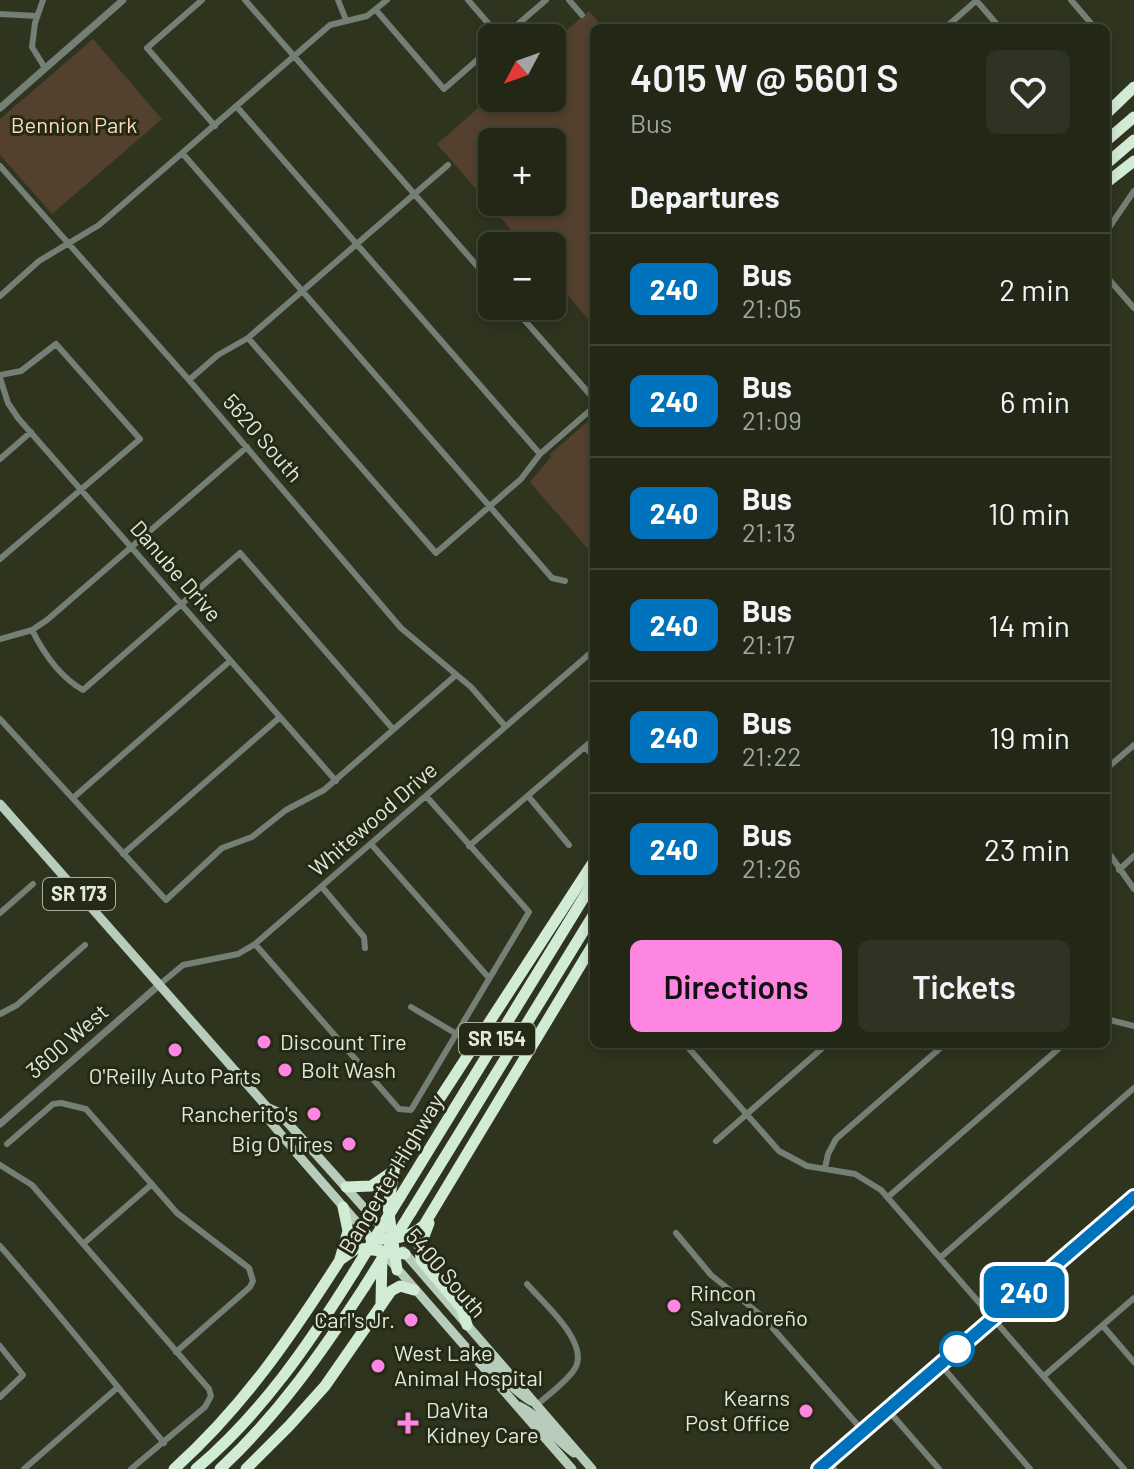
<!DOCTYPE html>
<html lang="en">
<head>
<meta charset="utf-8">
<style>
	body { margin:0; font-family:Barlow,sans-serif; background:#2e3323; color:#f1f3f6; height:100vh; display:flex; flex-direction:column; font-size:30px; white-space:nowrap }
	* { box-sizing:border-box; margin:0 }
	p { font-size:26px; color:#a2a5a1 }
	.icon { flex:none; width:44px; height:44px; fill:none; stroke:currentColor; stroke-width:2; stroke-linecap:round; stroke-linejoin:round }
	.map { position:relative; flex:1; overflow:hidden }
	.drawer { position:absolute; left:590px; top:24px; width:520px; height:1024px; display:flex; flex-direction:column; background:#222716; border-radius:12px; box-shadow:0 4px 12px #0003,0 0 0 2px #3f4435 }
	.drawer>* { flex:none }
	.badge { padding:0 16px; border-radius:12px; font-size:28px; line-height:52px }
	.needle { width:52px; rotate:229deg }
	.buttons { position:absolute; left:478px; top:24px; display:grid; gap:16px }
	.buttons a { display:grid; place-items:center; width:88px; height:88px; border-radius:12px; background:#222716; box-shadow:0 4px 12px #0003,0 0 0 2px #3f4435; font-size:40px }
	.map>.badge { position:absolute; translate:-50% -50%; box-shadow:0 0 0 4px #fff }
	h2 { padding:0 40px; font-size:30px; line-height:72px }
	.round { display:grid; place-items:center; flex:none; width:84px; height:84px; border-radius:12px; background:#2e3323 }
	.head { display:flex; align-items:center; justify-content:space-between; height:136px; padding:0 40px }
	h1 { font-size:38px; font-weight:600; line-height:60px }
	.cta { display:flex; gap:16px; margin-top:auto; padding:16px 40px }
	.cta a { flex:1; height:92px; border-radius:12px; background:#fd86e2; color:#111; font-size:32px; font-weight:600; line-height:92px; text-align:center }
	.cta a+a { background:#2e3323; color:#f1f3f6 }
	ul { padding:0; list-style:none }
	li { display:flex; align-items:center; gap:24px; height:112px; padding:0 40px; border-top:2px solid #3f4435 }
	li div { flex:1 }
	li b { display:block; font-size:30px }
	li em { font-style:normal }
	li .badge { min-width:88px; font-weight:700; text-align:center }
	.map>svg:first-child { display:block }
	.green { fill:#54402e; fill-rule:evenodd }
	.lines { fill:none; stroke-linecap:round; stroke-linejoin:round }
	.minor { stroke:#747f76; stroke-width:6 }
	.tertiary { stroke:#747f76; stroke-width:7 }
	.primary { stroke:#b7ccba; stroke-width:9 }
	.motorway { stroke:#d1ebd5; stroke-width:11 }
	.motorway-bridge { stroke:#d1ebd5; stroke-width:11 }
	.line-casing { stroke:#fff; stroke-width:18 }
	.line { stroke:#0072bc; stroke-width:12 }
	.poi-dot { fill:#fd86e2; stroke:#242a14; stroke-width:3 }
	.stop-dot { fill:#fff; stroke:#0072bc; stroke-width:4 }
	.labels { text-anchor:middle; stroke-width:6; stroke-linejoin:round; paint-order:stroke }
	.shield { fill:#242a14; stroke:#aaaf9f; stroke-width:2 }
	.shield-label { font-size:20px; font-weight:bold; fill:#e3e8da }
	.park-label { font-size:22px; fill:#ffdbbb; stroke:#242a14 }
	.street-label { font-size:22px; fill:#e3e8da; stroke:#242a14 }
	.poi-label { font-size:22px; fill:#e3e8da; stroke:#242a14; text-anchor:start }
</style>
</head>
<body>
<div class="map">
<svg width="1134" height="1469" viewBox="0 0 1134 1469">
	<rect width="100%" height="100%" fill="#2e341d"/>
	<!-- green -->
	<path class="green" d="M589,11L603,28H594V326L552,277V246H525L437,144L492,96V98H552V43ZM492,142H552V202H492Z
		M93,39L162,119L52,214L0,155V119Z
		M594,416V556L530,482L551,457L550,454Z"/>
	<g class="lines">
		<!-- minor -->
		<path class="minor" d="M43,0L35,23L32,47L45,68
			M202,0L147,48L215,126
			M245,0L492,283
			M338,0L346,20
			M468,0L501,38
			M569,0L582,15
			M976,0L1000,28
			M1071,0L1095,28
			M376,10L444,89L492,47
			M0,14L37,16
			M945,28L977,0
			M502,38L546,0
			M1106,43V49
			M237,107L540,454
			M183,154L552,578L565,581
			M0,166L189,380L401,628L471,687L505,726
			M1106,232L1134,191
			M1106,276L1134,308
			M0,296L39,261L99,225L330,25L367,16L387,0
			M512,306L594,399
			M248,338L436,553L521,479L540,454L594,407
			M0,375L21,371L56,344L140,439L0,559
			M0,378L8,403L18,418L336,781
			M189,380L218,355L248,338L448,165
			M0,459L31,432
			M32,630C43,652 60,677 83,690L240,553L393,729
			M0,639L32,630L47,620L247,447
			M0,719L166,900L222,848L252,837L286,810L324,790L456,675
			M585,747L594,757
			M1106,769L1134,745
			M528,796L569,845
			M73,798L230,661
			M371,844L489,978
			M469,846L594,739
			M1106,849L1134,889
			M123,854L279,718
			M1119,870L1134,856
			M322,887L364,937L365,948
			M0,913L33,884
			M255,944L399,1109L411,1110L529,912L426,796
			M159,985L183,965L238,954L255,944L594,650
			M411,1007L455,1033
			M0,1014L17,1005L85,945
			M1106,1019L1134,1026
			M685,1044L779,1151L807,1166L855,1174L881,1190L1124,1469
			M716,1141L827,1044
			M7,1144L53,1104L61,1103L86,1109L177,1213L249,1268L253,1281L250,1287L176,1352
			M0,1165L32,1185L209,1389L211,1396L205,1407L131,1469
			M825,1168L828,1154L836,1139L945,1044
			M888,1197L1064,1044
			M676,1233L711,1275L762,1316L863,1431
			M83,1244L152,1184
			M0,1246C57,1311 109,1377 164,1443
			M941,1257L1134,1088
			M527,1284C543,1303 592,1344 574,1370C565,1383 549,1394 538,1404
			M1103,1326L1134,1362
			M0,1346L23,1375L0,1397
			M940,1364L1030,1469
			M1044,1376L1134,1298
			M888,1410L939,1469
			M827,1462L834,1469
			M24,1469L117,1388"/>
		<!-- tertiary -->
		<path class="tertiary" d="M0,108L123,0
			M0,1124L159,985
			M819,1469L1134,1197"/>
		<!-- primary -->
		<path class="primary" d="M0,804L267,1107L278,1112L385,1231
			M267,1107L269,1120L293,1149L572,1469
			M403,1251L592,1469
			M469,1350C495,1362 507,1388 531,1401
			M519,1406C541,1416 554,1439 574,1453"/>
		<!-- motorway -->
		<path class="motorway" d="M1106,114L1134,87
			M1106,141L1134,117
			M1106,164L1134,140
			M1106,183L1134,161
			M394,1172L388,1207L397,1270
			M346,1187L371,1186L392,1172L594,861
			M400,1197L594,881
			M411,1212L594,914
			M429,1223L420,1247L421,1260L462,1309L467,1325
			M371,1239C391,1239 409,1239 424,1225L594,943
			M340,1259L348,1231L343,1207
			M381,1303L382,1255
			M174,1469C243,1407 290,1338 340,1260L357,1248L405,1254
			M196,1469C262,1413 309,1344 354,1272
			M220,1469C278,1415 322,1352 365,1286
			M246,1469L289,1426L325,1386L391,1291L400,1286L414,1290"/>
		<!-- motorway-bridge -->
		<path class="motorway-bridge" d="M354,1272L400,1197
			M365,1286L411,1212"/>
	</g>
	<g class="lines">
		<defs>
			<path id="line" d="M819,1469L1134,1197"/>
		</defs>
		<!-- line casing -->
		<use href="#line" class="line-casing"/>
		<!-- line -->
		<use href="#line" class="line"/>
	</g>
	<!-- markers -->
	<g class="poi-dot">
		<circle cx="264" cy="1042" r="8"/>
		<circle cx="175" cy="1050" r="8"/>
		<circle cx="285" cy="1070" r="8"/>
		<circle cx="314" cy="1114" r="8"/>
		<circle cx="349" cy="1144" r="8"/>
		<circle cx="674" cy="1306" r="8"/>
		<circle cx="411" cy="1320" r="8"/>
		<circle cx="378" cy="1366" r="8"/>
		<circle cx="806" cy="1411" r="8"/>
		<path d="M404 1411h8v8h8v8h-8v8h-8v-8h-8v-8h8z"/>
	</g>
	<circle class="stop-dot" cx="957" cy="1349" r="16"/>
	<g class="labels">
		<!-- shield labels -->
		<g class="shield">
			<rect x="43" y="878" width="72" height="32" rx="6"/>
			<rect x="459" y="1023" width="76" height="32" rx="6"/>
		</g>
		<g class="shield-label">
			<text x="79" y="901">SR 173</text>
			<text x="497" y="1046">SR 154</text>
		</g>
		<!-- park labels -->
		<g class="park-label">
			<text x="74" y="133">Bennion Park</text>
		</g>
		<!-- street labels -->
		<g class="street-label">
			<text transform="translate(263 438) rotate(49)" y="8">5620 South</text>
			<text transform="translate(176 571) rotate(49)" y="8">Danube Drive</text>
			<text transform="translate(373 819) rotate(-41)" y="8">Whitewood Drive</text>
			<text transform="translate(67 1041) rotate(-41)" y="8">3600 West</text>
			<text transform="translate(391 1174) rotate(-59)" y="8">Bangerter Highway</text>
			<text transform="translate(446 1273) rotate(49)" y="8">5400 South</text>
		</g>
		<!-- poi labels -->
		<g class="poi-label">
			<text x="280" y="1050">Discount Tire</text>
			<text x="301" y="1078">Bolt Wash</text>
			<text x="175" y="1084" text-anchor="middle">O'Reilly Auto Parts</text>
			<text x="298" y="1122" text-anchor="end">Rancherito's</text>
			<text x="333" y="1152" text-anchor="end">Big O Tires</text>
			<text x="690" y="1301">Rincon<tspan x="690" dy="25">Salvadoreño</tspan></text>
			<text x="395" y="1328" text-anchor="end">Carl's Jr.</text>
			<text x="394" y="1361">West Lake<tspan x="394" dy="25">Animal Hospital</tspan></text>
			<text x="790" y="1406" text-anchor="end">Kearns<tspan x="790" dy="25">Post Office</tspan></text>
			<text x="426" y="1418">DaVita<tspan x="426" dy="25">Kidney Care</tspan></text>
		</g>
	</g>
</svg>
<div class="buttons">
<a><svg class="needle" viewBox="-14 -14 28 28"><path d="M0-13l5 13h-10z" fill="#e53935"/><path d="M0 13l5-13h-10z" fill="#a2a5a1"/></svg></a>
<a>+</a>
<a>−</a>
</div>
<b class="badge" style="left:1024px;top:1292px;background:#0072bc;color:#fff">240</b>
<section class="drawer">
<div class="head"><div><h1>4015 W @ 5601 S</h1><p>Bus</p></div><a class="round"><svg class="icon" aria-label="heart" viewBox="0 0 24 24"><path d="M12 20l-8-8c-3-5 5-10 8-4 3-6 11-1 8 4z"/></svg></a></div>
<h2>Departures</h2>
<ul>
<li><span class="badge" style="background:#0072bc;color:#fff">240</span><div><b>Bus</b><p>21:05</p></div><em>2 min</em></li>
<li><span class="badge" style="background:#0072bc;color:#fff">240</span><div><b>Bus</b><p>21:09</p></div><em>6 min</em></li>
<li><span class="badge" style="background:#0072bc;color:#fff">240</span><div><b>Bus</b><p>21:13</p></div><em>10 min</em></li>
<li><span class="badge" style="background:#0072bc;color:#fff">240</span><div><b>Bus</b><p>21:17</p></div><em>14 min</em></li>
<li><span class="badge" style="background:#0072bc;color:#fff">240</span><div><b>Bus</b><p>21:22</p></div><em>19 min</em></li>
<li><span class="badge" style="background:#0072bc;color:#fff">240</span><div><b>Bus</b><p>21:26</p></div><em>23 min</em></li>
</ul>
<div class="cta"><a>Directions</a><a>Tickets</a></div>
</section>
</div>
</body>
</html>
